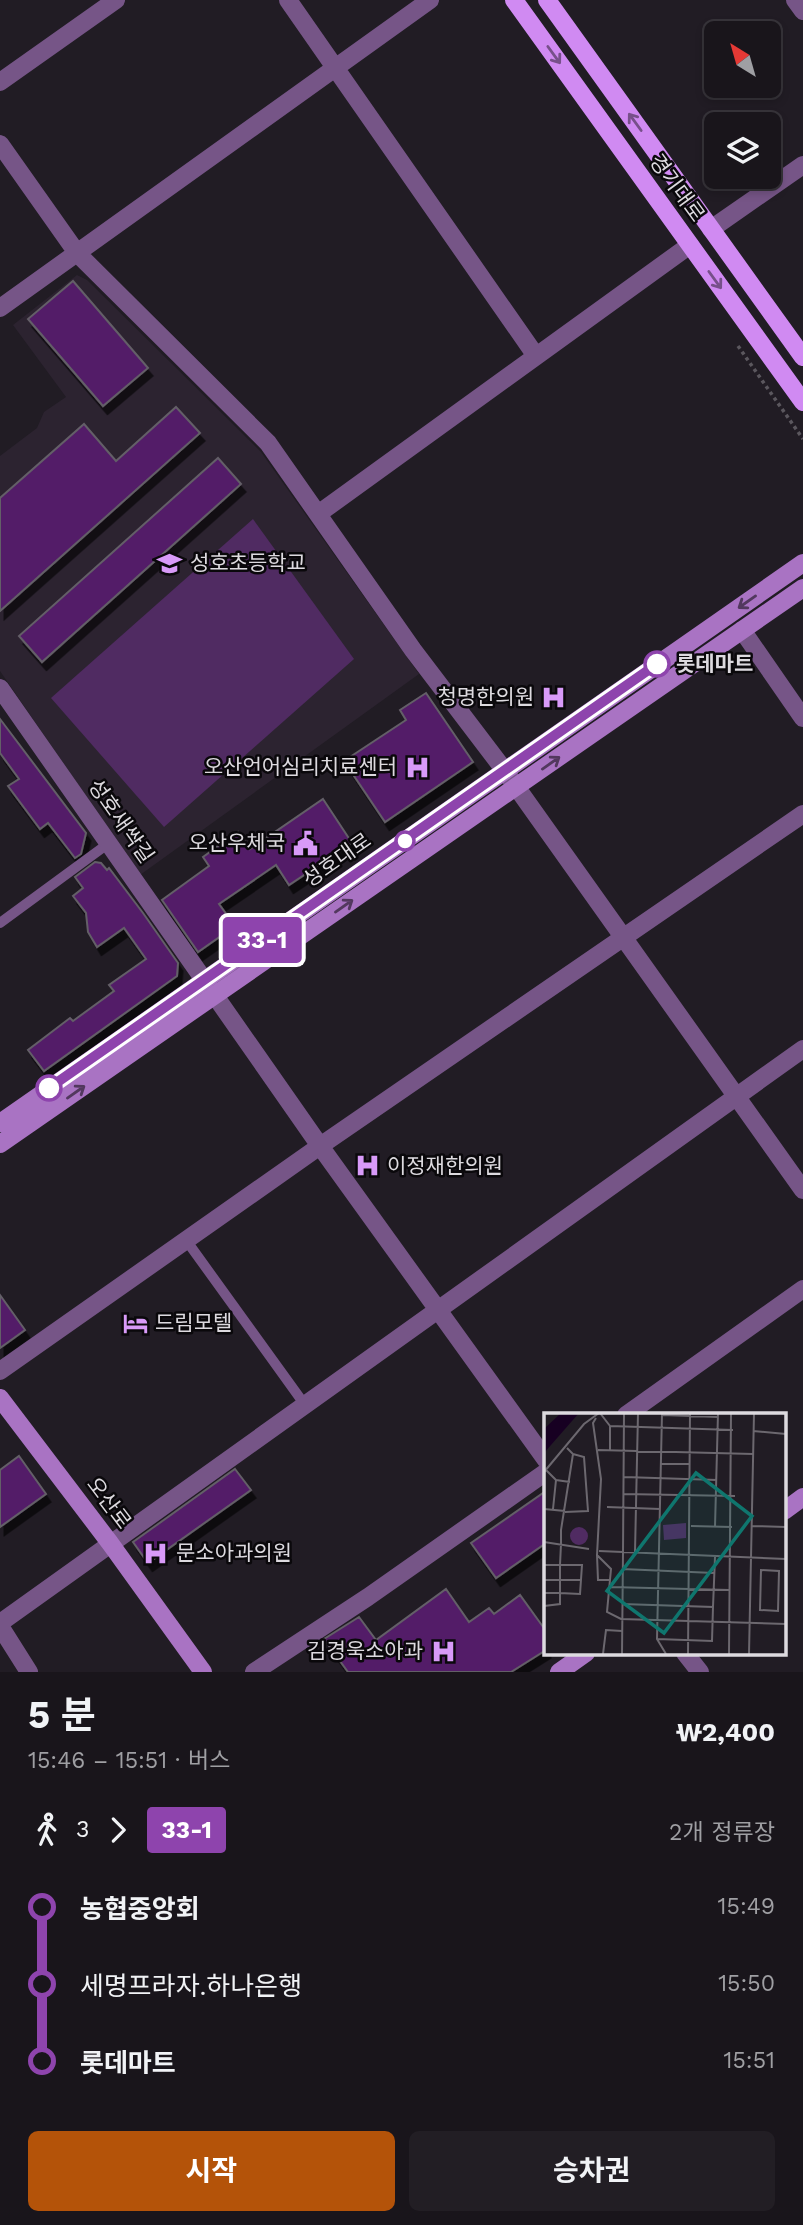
<!DOCTYPE html>
<html lang="ko">
<head>
<meta charset="utf-8">
<style>
	body { margin:0; font-family:"Work Sans","Noto Sans KR",sans-serif; background:#221e24; color:#f1f3f6; height:100vh; display:flex; flex-direction:column; font-size:26px; white-space:nowrap }
	* { box-sizing:border-box; margin:0 }
	p { font-size:23px; color:#9f9fa3 }
	.icon { flex:none; width:38px; height:38px; fill:none; stroke:currentColor; stroke-width:2; stroke-linecap:round; stroke-linejoin:round }
	.map { position:relative; height:1672px; overflow:hidden }
	.sheet { display:flex; flex-direction:column; background:#19151b; flex:1 }
	.sheet>* { flex:none }
	.badge { padding:0 14px; border-radius:5px; font-size:24px; line-height:46px }
	.needle { width:46px; rotate:323deg }
	.fabs { position:absolute; left:704px; top:21px; display:grid; gap:14px }
	.fabs a { display:grid; place-items:center; width:77px; height:77px; border-radius:10px; background:#19151b; box-shadow:0 4px 10px #0003,0 0 0 2px #37343a; font-size:35px }
	.map>.badge { position:absolute; translate:-50% -50%; box-shadow:0 0 0 4px #fff }
	.legs { display:flex; align-items:center; gap:10px; height:77px; padding:0 28px; font-size:23px }
	.legs p { margin-inline-start:auto }
	.head { display:flex; align-items:center; justify-content:space-between; height:119px; padding:0 28px }
	h1 { font-size:38px; font-weight:700; line-height:52px }
	.action { display:flex; gap:14px; margin-top:auto; padding:14px 28px }
	.action a { flex:1; height:80px; border-radius:10px; background:#b45309; color:#fff; font-size:28px; font-weight:700; line-height:80px; text-align:center }
	.action a+a { background:#221e24; color:#f1f3f6 }
	ul { padding:0 28px; list-style:none }
	li { display:flex; align-items:center; gap:24px; height:77px; font-size:26px }
	li i { display:grid; place-items:center; width:10px; height:100%; margin:0 9px; background:currentColor }
	li i::after { content:''; width:18px; height:18px; margin:-9px; border:5px solid; border-radius:50%; background:#19151b }
	li p { margin-inline-start:auto }
	li:first-child i { background:linear-gradient(#0000 50%,currentColor 0) }
	li:last-child i { background:linear-gradient(currentColor 50%,#0000 0) }
	.map>svg:first-child { display:block }
	.built { fill:#2c2330 }
	.green { fill:#502b62 }
	.building { fill:#521d68; stroke:#645e67; stroke-width:2; filter:url(#shadow) }
	.lines { fill:none; stroke-linecap:round; stroke-linejoin:round }
	.path { stroke:#5b575e; stroke-width:3.5; stroke-dasharray:3.5 3.5; stroke-linecap:butt }
	.lane { stroke:#765587; stroke-width:10 }
	.street { stroke:#765587; stroke-width:18 }
	.secondary { stroke:#a973c3; stroke-width:18 }
	.primary { stroke:#d08af2; stroke-width:18 }
	.oneway { stroke:#77508a }
	.oneway2 { stroke:#52385e }
	.line-1-casing { stroke:#fff; stroke-width:16 }
	.line-1 { stroke:#8e44ad; stroke-width:10 }
	.stop-1-dot { fill:#fff; stroke:#8e44ad; stroke-width:3.5 }
	.labels { text-anchor:middle; stroke-width:5; stroke-linejoin:round; paint-order:stroke }
	.street-label { font-size:21px; fill:#dddadf; stroke:#0a080b }
	.poi-label { font-size:21px; fill:#dddadf; stroke:#0a080b; text-anchor:start }
	.stop-label { font-size:21px; font-weight:bold; fill:#dddadf; stroke:#0a080b; text-anchor:start }
	.inset-road { fill:none; stroke:#6c686f; stroke-width:2 }
	.view { fill:#0f766e; fill-opacity:0.15; stroke:#0f766e; stroke-width:3.5 }
	.inset-edge { fill:none; stroke:#dddadf; stroke-width:3.5 }
</style>
</head>
<body>
<div class="map">
<svg width="803" height="1672" viewBox="0 0 803 1672">
	<defs>
		<filter id="shadow"><feDropShadow dx="4.5" dy="8" stdDeviation="0" flood-color="#0009"/></filter>
	</defs>
	<rect width="100%" height="100%" fill="#211c24"/>
	<!-- built -->
	<path class="built" d="M77,275L87,280L261,452L419,674L140,875L0,671V456L37,428L44,412L66,397L13,325Z"/>
	<!-- green -->
	<path class="green" d="M253,519L354,659L164,827L51,698Z"/>
	<!-- building -->
	<path class="building" d="M73,281L148,368L103,406L28,319Z
		M176,407L200,433L0,611V498L84,424L116,461Z
		M218,458L241,484L42,662L19,636Z
		M426,693L473,762L385,822L344,761L406,720L400,710Z
		M0,719L86,833L81,854L75,858L48,823L40,829L8,786L19,779L0,753Z
		M323,799L352,843L289,885L276,865L219,904L235,926L198,952L162,900L209,866L203,857L238,832L250,849Z
		M95,862L101,863L107,870L109,868L143,913L178,963L177,976L44,1071L28,1050L70,1018L73,1021L114,991L109,985L146,959L124,928L97,947L88,932L86,913L73,896L83,888L75,877Z
		M0,1295L25,1330L0,1348Z
		M19,1456L46,1494L0,1527V1470Z
		M235,1469L251,1490L148,1563L133,1542Z
		M546,1491V1543L496,1578L471,1543Z
		M446,1589L469,1622L489,1608L494,1614L520,1595L546,1631V1650L511,1672H348L324,1639L359,1617L376,1640Z"/>
	<g class="lines">
		<!-- path -->
		<path class="path" d="M738,346L803,439"/>
		<!-- lane -->
		<path class="lane" d="M0,923L109,843
			M186,1240L305,1405"/>
		<!-- street -->
		<path class="street" d="M288,0L536,356
			M795,0L803,11
			M0,82L116,0
			M0,144L77,253L268,443L413,650L505,771L803,1190
			M711,229L803,165
			M0,308L430,0
			M318,514L690,245
			M742,630L803,718
			M0,688L320,1146L546,1460
			M0,1371L320,1146L803,814
			M626,1415L803,1289
			M0,1623L803,1049
			M0,1626L29,1672
			M685,1653L700,1672
			M254,1672L368,1597L546,1472"/>
		<!-- secondary -->
		<path class="secondary" d="M0,1123L803,563
			M0,1144L803,588
			M0,1398L110,1543L203,1672
			M784,1511L803,1497
			M559,1672L586,1653"/>
		<!-- primary -->
		<path class="primary" d="M514,0L803,402
			M547,0L803,357"/>
	</g>
	<!-- one-way arrows -->
	<defs><path id="oneway-shaft" d="M-6 0H5M1.5-3L5.5 0L1.5 3" fill="none" stroke-width="1.6" stroke-linecap="round" stroke-linejoin="round" transform="scale(1.75)"/></defs>
	<g class="oneway">
		<use href="#oneway-shaft" transform="translate(554 55) rotate(54)"/>
		<use href="#oneway-shaft" transform="translate(635 122) rotate(-126)"/>
		<use href="#oneway-shaft" transform="translate(715 280) rotate(54)"/>
	</g>
	<g class="oneway2">
		<use href="#oneway-shaft" transform="translate(747 602) rotate(145)"/>
		<use href="#oneway-shaft" transform="translate(551 763) rotate(-35)"/>
		<use href="#oneway-shaft" transform="translate(344 906) rotate(-35)"/>
		<use href="#oneway-shaft" transform="translate(76 1092) rotate(-35)"/>
	</g>
	<g class="lines">
		<defs>
			<path id="line-1" d="M49,1088L657,664"/>
		</defs>
		<!-- line-1 casing -->
		<use href="#line-1" class="line-1-casing"/>
		<!-- line-1 -->
		<use href="#line-1" class="line-1"/>
	</g>
	<!-- icons -->
	<defs>
		<symbol id="school-bare" viewBox="-9 -9 18 18"><path d="M0-5L7-2L0 1L-7-2ZM-4 1L0 2.5L4 1V4Q0 6-4 4Z" fill="#d89af8" stroke="#0a080b" stroke-width="2.5" paint-order="stroke"/></symbol>
		<symbol id="hospital-bare" viewBox="-9 -9 18 18"><path d="M-5-5h3v3.5h4V-5h3V5h-3V1.5h-4V5h-3Z" fill="#d89af8" stroke="#0a080b" stroke-width="2.5" paint-order="stroke"/></symbol>
		<symbol id="civic-bare" viewBox="-9 -9 18 18"><path d="M-.6-6.5H3V-4.5H.6V-3L4-1V1h2V6H-6V1h2V-1L-.6-3ZM-1.2 2.5V6h2.4V2.5Z" fill="#d89af8" stroke="#0a080b" stroke-width="2.5" paint-order="stroke"/></symbol>
		<symbol id="hotel-bare" viewBox="-9 -9 18 18"><path d="M-6-4.5h1.5V1H6V5H4.5V3h-9V5H-6ZM-4 0a1.8 1.8 0 1 1 3.6 0ZM.5 0V-2.5h3Q6-2.5 6 0Z" fill="#d89af8" stroke="#0a080b" stroke-width="2.5" paint-order="stroke"/></symbol>
	</defs>
	<g fill-rule="evenodd">
		<use href="#school-bare" x="152" y="546" width="35" height="35"/>
		<use href="#hospital-bare" x="536" y="680" width="35" height="35"/>
		<use href="#hospital-bare" x="400" y="750" width="35" height="35"/>
		<use href="#civic-bare" x="288" y="826" width="35" height="35"/>
		<use href="#hospital-bare" x="350" y="1148" width="35" height="35"/>
		<use href="#hotel-bare" x="118" y="1306" width="35" height="35"/>
		<use href="#hospital-bare" x="138" y="1536" width="35" height="35"/>
		<use href="#hospital-bare" x="426" y="1634" width="35" height="35"/>
	</g>
	<!-- markers -->
	<g class="stop-1-dot">
		<circle cx="657" cy="664" r="12"/>
		<circle cx="405" cy="841" r="9"/>
		<circle cx="49" cy="1088" r="12"/>
	</g>
	<g class="labels">
		<!-- street labels -->
		<g class="street-label">
			<text transform="translate(677 188) rotate(54)" y="7">경기대로</text>
			<text transform="translate(121 821) rotate(55)" y="7">성호새싹길</text>
			<text transform="translate(337 860) rotate(-35)" y="7">성호대로</text>
			<text transform="translate(109 1503) rotate(53)" y="7">오산로</text>
		</g>
		<!-- poi labels -->
		<g class="poi-label">
			<text x="190" y="570">성호초등학교</text>
			<text x="534" y="704" text-anchor="end">청명한의원</text>
			<text x="397" y="774" text-anchor="end">오산언어심리치료센터</text>
			<text x="285" y="850" text-anchor="end">오산우체국</text>
			<text x="387" y="1173">이정재한의원</text>
			<text x="155" y="1330">드림모텔</text>
			<text x="176" y="1560">문소아과의원</text>
			<text x="423" y="1658" text-anchor="end">김경욱소아과</text>
		</g>
		<!-- stop labels -->
		<g class="stop-label">
			<text x="676" y="671">롯데마트</text>
		</g>
	</g>
	<!-- overview -->
	<g transform="translate(544 1413)">
		<rect width="242" height="242" fill="#211c24"/>
		<path d="M142,110V125L120,127L119,112ZM26 123a9 9 0 1 1 18 0a9 9 0 1 1-18 0Z" fill="#502b62"/>
		<path d="M17,0H35L0,40L1,15Z" fill="#170022"/>
		<path class="inset-road" d="M56,0L66,13V37M118,0L113,226L122,241M118,2L174,4M52,5L49,10L57,66L53,142L67,156L63,199L77,206L242,211M66,13L189,17M209,18L242,21M54,37L209,41M117,51H145M2,57L12,67L26,69M0,59L40,11L55,0M80,64L173,67M80,81L191,83M63,94L116,96M0,96L21,98M9,96L12,67M21,99L44,98L40,44L29,41M147,113L188,114M208,113L242,114M171,114L174,0M0,129L45,136M55,138L242,146M79,139L80,0M91,139L94,0M53,142L54,167H66M0,152H38L36,181L16,180V152L17,131V117L29,41L23,35M78,156L170,160M217,157L235,158L234,198L216,197ZM0,167H37M66,174L185,177M0,180H16V191L0,193M78,191L169,194L168,228L113,226M169,194L171,144M59,241L62,217L78,218M78,241L79,140M144,241L146,0M185,241L187,0M205,241L210,0"/>
		<path class="view" d="M152,60L208,103L120,220L63,178Z"/>
		<rect width="242" height="242" class="inset-edge"/>
	</g>
</svg>
<div class="fabs">
<a><svg class="needle" viewBox="-14 -14 28 28"><path d="M0-13l5 13h-10z" fill="#e53935"/><path d="M0 13l5-13h-10z" fill="#9f9fa3"/></svg></a>
<a><svg class="icon" aria-label="layers" viewBox="0 0 24 24"><path d="M12 4l9 5-9 5-9-5zM3 14l9 5 9-5"/></svg></a>
</div>
<b class="badge" style="left:262px;top:940px;background:#8e44ad;color:#fff">33-1</b>
</div>
<section class="sheet">
<div class="head"><div><h1>5 분</h1><p>15:46 – 15:51 · 버스</p></div><b>₩2,400</b></div>
<div class="legs"><svg class="icon" aria-label="walk" viewBox="0 0 24 24"><circle cx="13" cy="4" r="2"/><path d="M13 8l-2 6 4 7M11 14l-3 7M7 12l3-4h3l4 4"/></svg>3<svg class="icon" aria-label="forward" viewBox="0 0 24 24"><path d="M9 5l7 7-7 7"/></svg><b class="badge" style="background:#8e44ad;color:#fff">33-1</b><p>2개 정류장</p></div>
<ul>
<li><i style="color:#8e44ad"></i><b>농협중앙회</b><p>15:49</p></li>
<li><i style="color:#8e44ad"></i><span>세명프라자.하나은행</span><p>15:50</p></li>
<li><i style="color:#8e44ad"></i><b>롯데마트</b><p>15:51</p></li>
</ul>
<div class="action"><a>시작</a><a>승차권</a></div>
</section>
</body>
</html>
